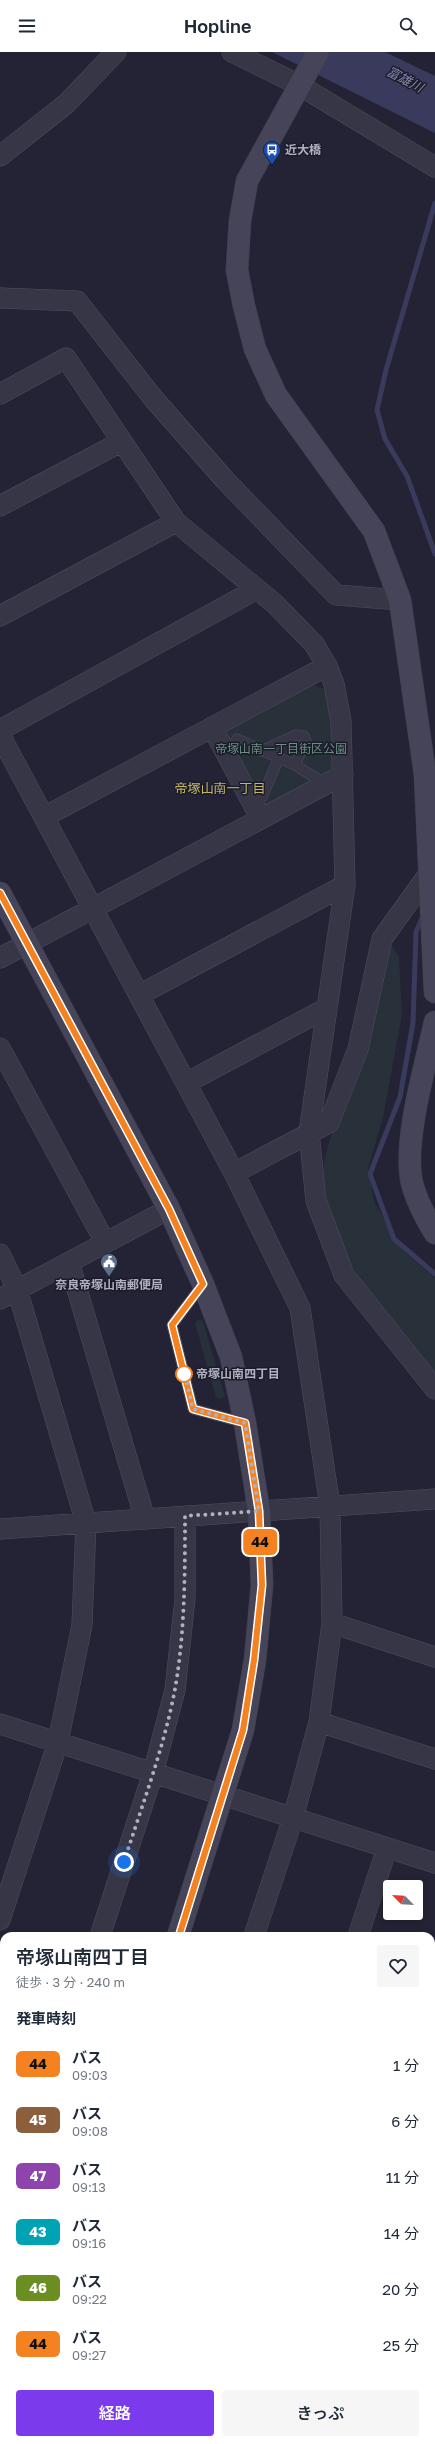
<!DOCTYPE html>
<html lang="ja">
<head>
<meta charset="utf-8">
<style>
	body { margin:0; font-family:"Golos Text","Noto Sans JP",sans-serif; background:#f6f6f7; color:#1f2937; height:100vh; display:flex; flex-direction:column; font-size:15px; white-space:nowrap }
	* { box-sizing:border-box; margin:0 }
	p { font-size:13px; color:#747a83 }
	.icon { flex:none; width:22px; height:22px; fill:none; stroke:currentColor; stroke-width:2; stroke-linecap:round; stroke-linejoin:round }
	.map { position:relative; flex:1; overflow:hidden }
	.drawer { position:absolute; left:0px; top:1880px; width:435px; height:512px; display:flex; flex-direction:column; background:#fff; border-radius:12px 12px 0 0; box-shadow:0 2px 6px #0003 }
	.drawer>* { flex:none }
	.badge { padding:0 8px; border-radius:6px; font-size:14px; line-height:26px }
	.needle { width:26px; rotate:294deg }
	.controls { position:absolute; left:383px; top:1828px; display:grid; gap:8px }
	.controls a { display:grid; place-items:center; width:40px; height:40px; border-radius:4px; background:#fff; box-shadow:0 2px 6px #0003; font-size:20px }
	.you { position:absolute; width:20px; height:20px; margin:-10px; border:3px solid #fff; border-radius:50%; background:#1a73e8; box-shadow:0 0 0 6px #1a73e833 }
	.map>.badge { position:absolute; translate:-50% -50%; box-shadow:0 0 0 2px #fff }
	h2 { padding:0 16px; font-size:15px; line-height:36px }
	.round { display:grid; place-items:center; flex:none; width:42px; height:42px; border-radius:4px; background:#f6f6f7 }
	.headline { display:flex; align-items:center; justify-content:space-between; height:68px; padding:0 16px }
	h1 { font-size:19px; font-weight:600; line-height:30px }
	.button { display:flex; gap:8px; margin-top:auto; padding:8px 16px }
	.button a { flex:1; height:46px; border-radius:4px; background:#7c3aed; color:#fff; font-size:16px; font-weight:600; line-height:46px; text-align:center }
	.button a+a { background:#f6f6f7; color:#1f2937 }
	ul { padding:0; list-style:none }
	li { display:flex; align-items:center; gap:12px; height:56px; padding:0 16px }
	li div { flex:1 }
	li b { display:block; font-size:15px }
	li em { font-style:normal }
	li .badge { min-width:44px; font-weight:700; text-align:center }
	header { display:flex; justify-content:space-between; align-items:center; height:52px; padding:0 16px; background:#fff; font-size:18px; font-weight:600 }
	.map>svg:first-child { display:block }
	.green { fill:#283139 }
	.water { fill:#3a3b5c }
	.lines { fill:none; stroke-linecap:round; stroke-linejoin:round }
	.stream { stroke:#3a3b5c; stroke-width:5 }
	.lane-casing { stroke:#4e4e5d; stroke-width:11 }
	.street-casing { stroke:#4e4e5d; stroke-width:21 }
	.secondary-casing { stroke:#3c3d4c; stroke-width:23 }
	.lane { stroke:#363646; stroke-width:10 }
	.street { stroke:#363646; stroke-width:20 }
	.secondary { stroke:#454458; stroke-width:22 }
	.line-casing { stroke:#fff; stroke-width:9 }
	.line { stroke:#f58220; stroke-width:6 }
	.walk { stroke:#b1b0c2; stroke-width:4; stroke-dasharray:0 7.2 }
	.stop-dot { fill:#fff; stroke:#f58220; stroke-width:2 }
	.labels { text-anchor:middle; stroke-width:3; stroke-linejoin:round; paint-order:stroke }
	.poi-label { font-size:12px; font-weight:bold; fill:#b1b0c2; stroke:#1b1c2a; text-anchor:start }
	.park-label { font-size:12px; fill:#6b9082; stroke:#1b1c2a }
	.stop-label { font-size:12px; font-weight:bold; fill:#b1b0c2; stroke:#1b1c2a; text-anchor:start }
	.water-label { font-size:13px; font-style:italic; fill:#8385ac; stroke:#1b1c2a }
	.neighbourhood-label { font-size:13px; fill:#c5b568; stroke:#1b1c2a }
</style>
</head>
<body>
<header><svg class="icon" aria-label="menu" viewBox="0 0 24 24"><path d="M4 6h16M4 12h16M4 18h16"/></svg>Hopline<svg class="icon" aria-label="search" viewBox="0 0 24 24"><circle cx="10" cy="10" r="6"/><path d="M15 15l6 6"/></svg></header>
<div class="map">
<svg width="435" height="2392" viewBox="0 0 435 2392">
	<rect width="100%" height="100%" fill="#232335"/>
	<!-- green -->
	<path class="green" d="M310,631L326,638C331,664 342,694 330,720L261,756L220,680Z
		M390,892L399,904L402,962L383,1066L368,1116L374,1149L400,1196L435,1226V1324C391,1268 324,1200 323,1124C323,1089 352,1038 364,1004C376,971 382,927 390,892Z
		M200,1267L203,1270L225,1344L221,1347L216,1345L195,1271Z
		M435,2029V2117L431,2116V2031Z"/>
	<!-- water -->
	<path class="water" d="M272,0H385L435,24V81Z"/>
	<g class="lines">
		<!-- stream -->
		<path class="stream" d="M435,151L386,318L377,358L385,387L407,424L435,502
			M423,864L416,880L413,971L400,1045L370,1122L394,1187L435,1222"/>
		<defs>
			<path id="lane" d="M237,687L295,713L326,732
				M261,699L296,683L304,684L306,689L295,713
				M262,745L279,706
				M203,1232L172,1273L193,1357L245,1371"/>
			<path id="street" d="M232,0L299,33L435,115
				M0,104L66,52L116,0
				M0,246L77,249L153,346L225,428L336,543L400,548
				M0,342L66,306L176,470L275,552L314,592L327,614L334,632L341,669L345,833L309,1080L316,1149L344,1223L435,1337
				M0,454L121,390
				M0,564L176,470
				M212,675L261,767
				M0,678L257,537
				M0,683L234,1121L300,1256L330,1454L332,1571L319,1670L293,1766L254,1884
				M44,765L327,614
				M0,906L343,723
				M139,943L345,833
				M0,996L105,1190
				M186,1031L325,957
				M234,1121L329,1071L358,997L382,887L428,823
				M0,1202L17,1237L86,1471L82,1573L58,1690L0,1868
				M69,1210L145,1467
				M0,1247L169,1157
				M0,1477L435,1447
				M332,1571L435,1605
				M319,1670L435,1707
				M0,1672L435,1811
				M100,1884L153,1721L175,1638L185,1547V1464
				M358,1884L387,1796
				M431,1980L435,1967
				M0,1986L4,1987
				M431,2020L435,2021
				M431,2124L435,2125
				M0,2191L4,2178
				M0,2238L4,2246
				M431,2307L435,2294
				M265,2388L277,2392
				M90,2392L91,2388
				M196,2392L197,2388
				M299,2392L300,2388"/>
			<path id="secondary" d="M318,0L247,129L240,169L237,218L244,254L255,297L276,343L374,479L400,548L425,722L435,940
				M0,841L169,1157L203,1232L231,1305L245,1371L259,1459L262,1533L255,1608L243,1678L178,1884
				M435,970C426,1012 401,1094 413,1135C418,1151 426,1167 435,1181
				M15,2392L16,2388"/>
		</defs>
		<!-- lane casing -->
		<use href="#lane" class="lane-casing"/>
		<!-- street casing -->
		<use href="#street" class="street-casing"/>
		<!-- secondary casing -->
		<use href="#secondary" class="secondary-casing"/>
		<!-- lane -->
		<use href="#lane" class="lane"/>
		<!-- street -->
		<use href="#street" class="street"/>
		<!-- secondary -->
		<use href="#secondary" class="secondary"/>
	</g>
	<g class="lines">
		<defs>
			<path id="line" d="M0,841L169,1157L203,1232L172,1273L193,1357L245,1371L259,1459L262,1533L254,1608L243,1678L179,1884"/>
		</defs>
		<!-- line casing -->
		<use href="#line" class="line-casing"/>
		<!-- line -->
		<use href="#line" class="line"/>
		<!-- walk -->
		<path class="walk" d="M124,1810C142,1753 164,1696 175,1637C185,1580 185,1522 185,1464L259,1459L245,1371L193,1357L183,1315L184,1322"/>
	</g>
	<!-- icons -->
	<defs>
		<symbol id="bus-pin" viewBox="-11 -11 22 30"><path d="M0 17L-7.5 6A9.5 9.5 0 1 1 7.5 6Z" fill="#1a4fb4" stroke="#1b1c2a"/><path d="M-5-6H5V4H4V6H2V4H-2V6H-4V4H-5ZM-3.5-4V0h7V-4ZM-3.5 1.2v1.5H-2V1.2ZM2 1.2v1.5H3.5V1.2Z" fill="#fff"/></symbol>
		<symbol id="civic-pin" viewBox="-11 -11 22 30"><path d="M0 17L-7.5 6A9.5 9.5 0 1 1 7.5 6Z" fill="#5c6f8a" stroke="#1b1c2a"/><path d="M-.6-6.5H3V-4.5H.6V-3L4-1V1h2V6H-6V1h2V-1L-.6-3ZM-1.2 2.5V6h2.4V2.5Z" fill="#fff"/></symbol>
	</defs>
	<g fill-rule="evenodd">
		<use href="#bus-pin" x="262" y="88" width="20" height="27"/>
		<use href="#civic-pin" x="99" y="1200" width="20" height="27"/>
	</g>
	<!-- markers -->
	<circle class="stop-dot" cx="184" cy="1322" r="8"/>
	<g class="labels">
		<!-- poi labels -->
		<g class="poi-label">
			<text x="285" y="102">近大橋</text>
			<text x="109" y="1237" text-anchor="middle">奈良帝塚山南郵便局</text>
		</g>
		<!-- park labels -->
		<g class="park-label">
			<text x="281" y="701">帝塚山南一丁目街区公園</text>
		</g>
		<!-- stop labels -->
		<g class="stop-label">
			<text x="196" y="1326">帝塚山南四丁目</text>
		</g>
		<!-- water labels -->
		<g class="water-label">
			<text transform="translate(405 27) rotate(28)" y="5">富雄川</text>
		</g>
		<!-- neighbourhood labels -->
		<g class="neighbourhood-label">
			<text x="220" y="741">帝塚山南一丁目</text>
		</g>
	</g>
</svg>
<div class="controls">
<a><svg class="needle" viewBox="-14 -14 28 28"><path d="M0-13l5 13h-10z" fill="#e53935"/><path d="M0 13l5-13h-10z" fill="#747a83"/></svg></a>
</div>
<div class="you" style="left:124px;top:1810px"></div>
<b class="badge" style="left:260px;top:1490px;background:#f58220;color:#111">44</b>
<section class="drawer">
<div class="headline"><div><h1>帝塚山南四丁目</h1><p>徒歩 · 3 分 · 240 m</p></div><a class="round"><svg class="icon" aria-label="heart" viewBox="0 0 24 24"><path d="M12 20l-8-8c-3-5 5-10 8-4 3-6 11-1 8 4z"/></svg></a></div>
<h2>発車時刻</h2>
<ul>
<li><span class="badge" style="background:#f58220;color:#111">44</span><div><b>バス</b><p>09:03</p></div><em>1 分</em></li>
<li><span class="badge" style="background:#8b5e3c;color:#fff">45</span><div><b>バス</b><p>09:08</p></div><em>6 分</em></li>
<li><span class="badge" style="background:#8e44ad;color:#fff">47</span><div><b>バス</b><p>09:13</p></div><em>11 分</em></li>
<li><span class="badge" style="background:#00a3b4;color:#fff">43</span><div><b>バス</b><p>09:16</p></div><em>14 分</em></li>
<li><span class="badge" style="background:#6b8e23;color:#fff">46</span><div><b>バス</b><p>09:22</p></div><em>20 分</em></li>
<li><span class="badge" style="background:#f58220;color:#111">44</span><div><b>バス</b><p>09:27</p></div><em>25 分</em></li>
</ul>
<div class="button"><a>経路</a><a>きっぷ</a></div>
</section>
</div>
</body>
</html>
